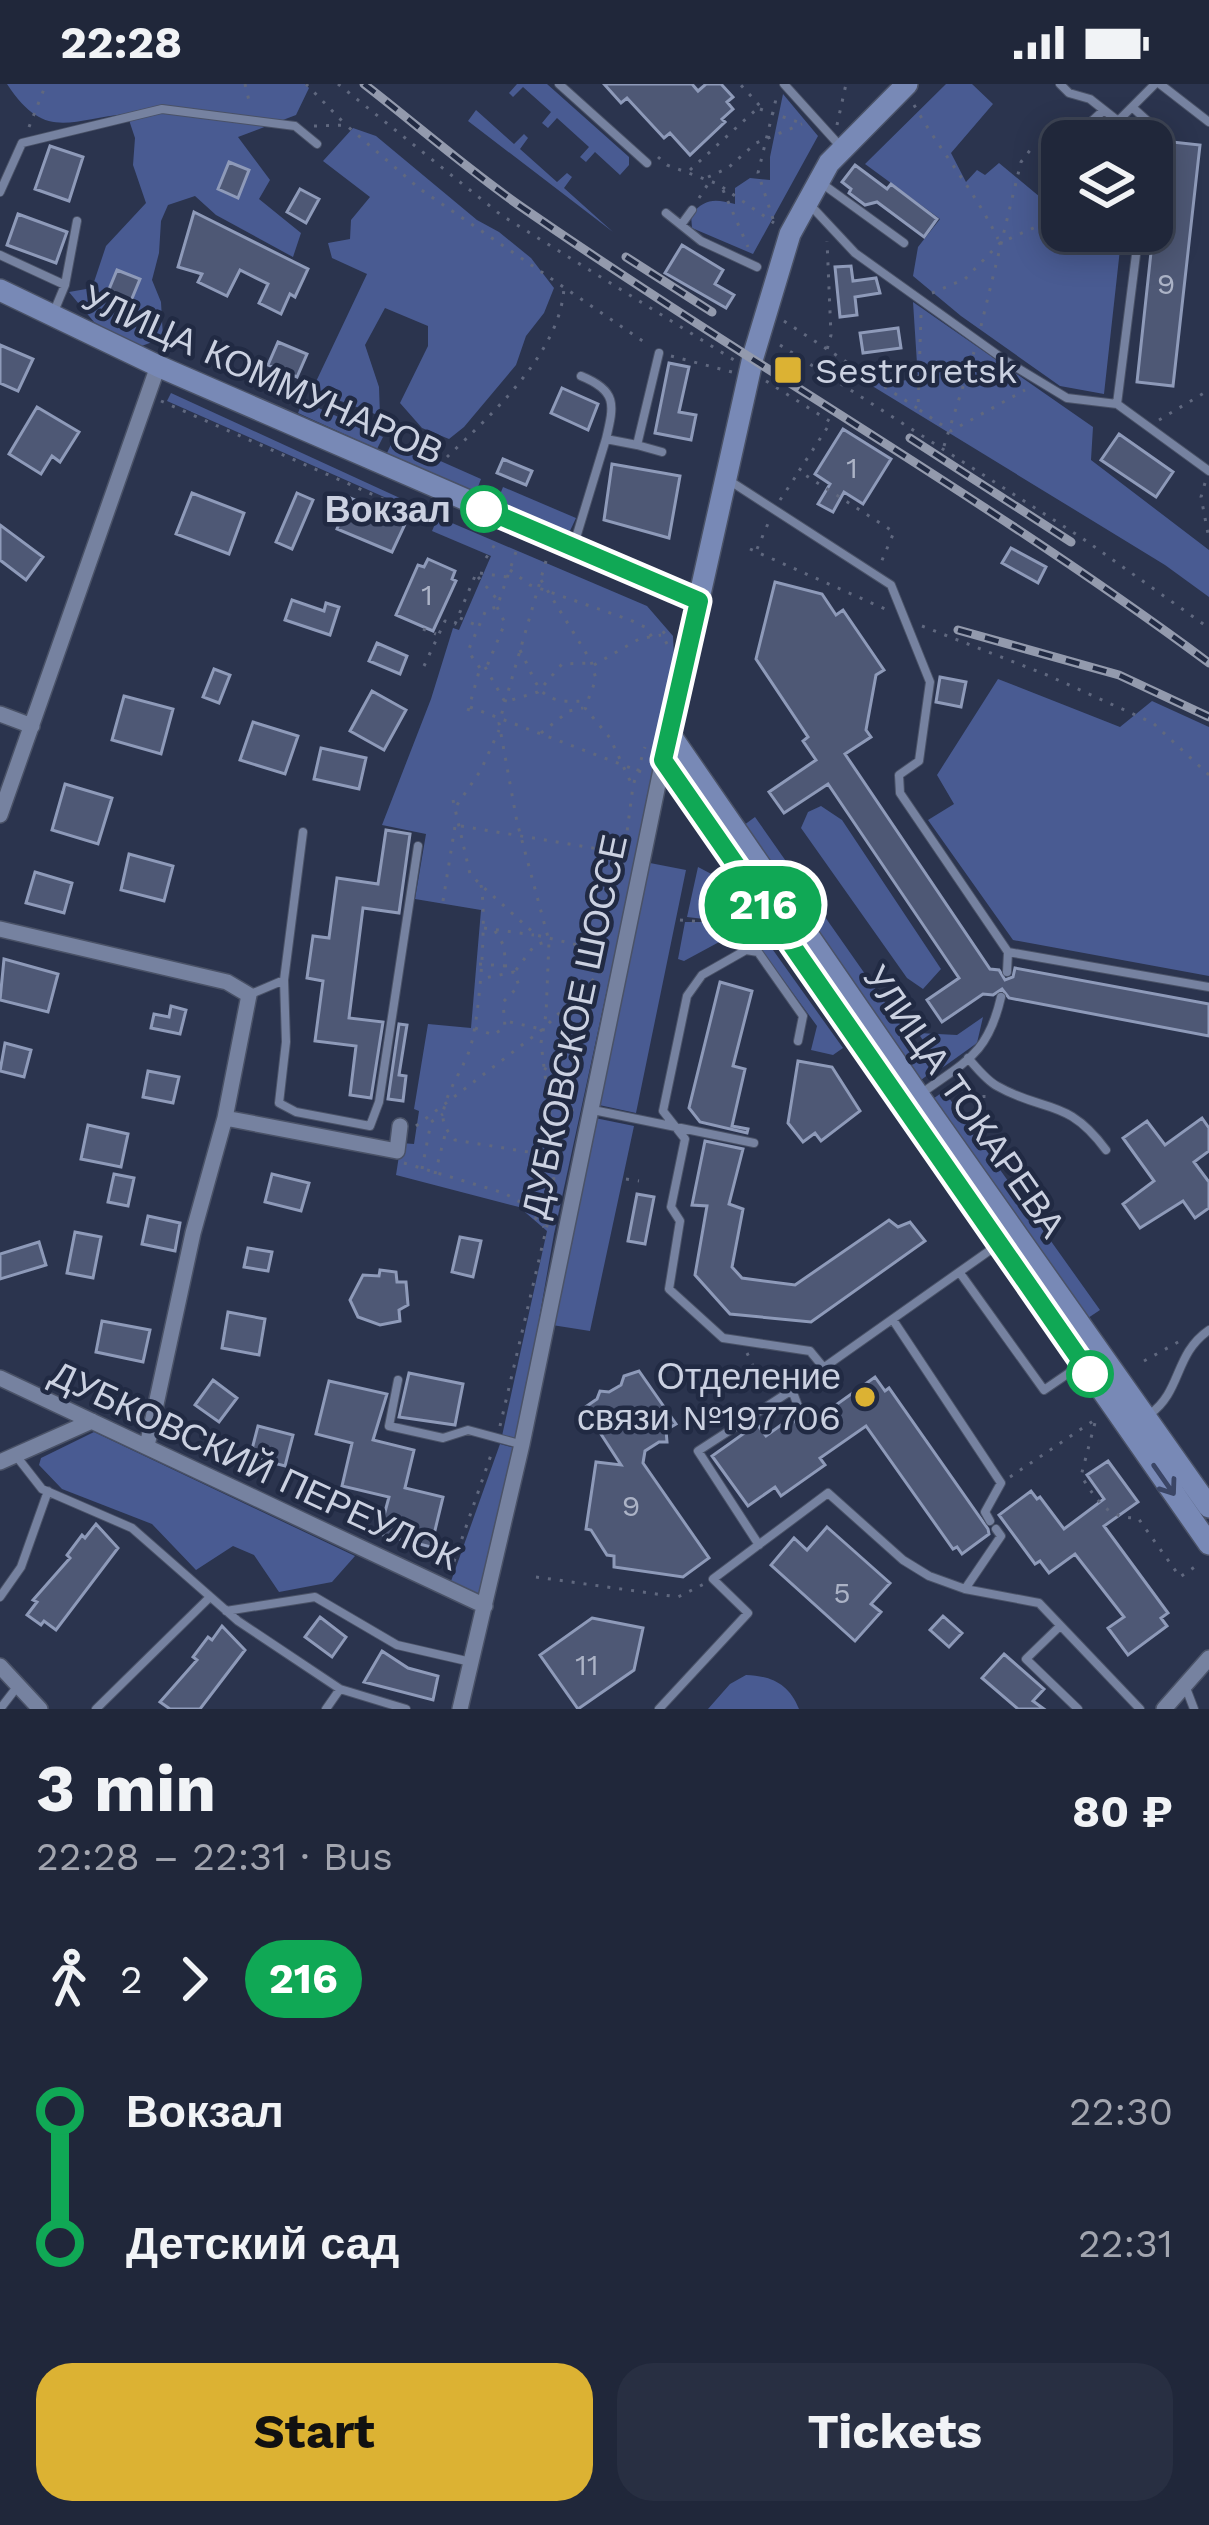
<!DOCTYPE html>
<html lang="en">
<head>
<meta charset="utf-8">
<style>
	body { margin:0; font-family:"Work Sans",sans-serif; background:#282f42; color:#f1f3f6; height:100vh; display:flex; flex-direction:column; font-size:45px; white-space:nowrap }
	* { box-sizing:border-box; margin:0 }
	p { font-size:39px; color:#a2a5af }
	.icon { flex:none; width:66px; height:66px; fill:none; stroke:currentColor; stroke-width:2; stroke-linecap:round; stroke-linejoin:round }
	.map { position:relative; height:1625px; overflow:hidden }
	.panel { display:flex; flex-direction:column; background:#20273a; flex:1 }
	.panel>* { flex:none }
	.badge { padding:0 24px; border-radius:39px; font-size:42px; line-height:78px }
	.tools { position:absolute; left:1041px; top:36px; display:grid; gap:24px }
	.tools a { display:grid; place-items:center; width:132px; height:132px; border-radius:24px; background:#20273a; box-shadow:0 6px 30px #0003,0 0 0 3px #3d4454; font-size:60px }
	.map>.badge { position:absolute; translate:-50% -50%; box-shadow:0 0 0 6px #fff }
	.legs { display:flex; align-items:center; gap:18px; height:132px; padding:0 36px; font-size:39px }
	.legs p { margin-inline-start:auto }
	.overview { display:flex; align-items:center; justify-content:space-between; height:204px; padding:0 36px }
	h1 { font-size:66px; font-weight:700; line-height:90px }
	.cta { display:flex; gap:24px; margin-top:auto; padding:24px 36px }
	.cta a { flex:1; height:138px; border-radius:36px; background:#dcb233; color:#111; font-size:48px; font-weight:700; line-height:138px; text-align:center }
	.cta a+a { background:#282f42; color:#f1f3f6 }
	ul { padding:0 36px; list-style:none }
	li { display:flex; align-items:center; gap:42px; height:132px; font-size:45px }
	li i { display:grid; place-items:center; width:18px; height:100%; margin:0 15px; background:currentColor }
	li i::after { content:''; width:30px; height:30px; margin:-15px; border:9px solid; border-radius:50%; background:#20273a }
	li p { margin-inline-start:auto }
	li:first-child i { background:linear-gradient(#0000 50%,currentColor 0) }
	li:last-child i { background:linear-gradient(currentColor 50%,#0000 0) }
	.status { display:flex; justify-content:space-between; align-items:center; height:84px; padding:0 60px; background:#20273a; direction:ltr }
	.status svg { height:33px; fill:currentColor }
	.map>svg:first-child { display:block }
	.green { fill:#495b92 }
	.building { fill:#4e5875; stroke:#8e9ab9; stroke-width:3 }
	.lines { fill:none; stroke-linecap:round; stroke-linejoin:round }
	.lane-casing { stroke:#4a5267; stroke-width:10 }
	.street-casing { stroke:#4a5267; stroke-width:18 }
	.secondary-casing { stroke:#4a5267; stroke-width:24 }
	.path { stroke:#60687f; stroke-width:3; stroke-dasharray:3 9; stroke-linecap:butt }
	.lane { stroke:#7682a0; stroke-width:8 }
	.street { stroke:#7682a0; stroke-width:15 }
	.secondary { stroke:#7889b6; stroke-width:21 }
	.rail-casing { stroke:#939aad; stroke-width:9 }
	.rail { stroke:#212a43; stroke-width:4.5; stroke-dasharray:14; stroke-linecap:butt }
	.oneway { stroke:#3b4666 }
	.line-1-casing { stroke:#fff; stroke-width:27 }
	.line-1 { stroke:#10a855; stroke-width:18 }
	.poi-dot { fill:#dcb233; stroke:#212a43; stroke-width:4.5 }
	.stop-1-dot { fill:#fff; stroke:#10a855; stroke-width:6 }
	.labels { text-anchor:middle; stroke-width:9; stroke-linejoin:round; paint-order:stroke }
	.number-label { font-size:30px; fill:#acb3c6 }
	.poi-label { font-size:36px; fill:#cbd1e1; stroke:#212a43; text-anchor:start }
	.street-label { font-size:36px; fill:#cbd1e1; stroke:#212a43 }
	.stop-label { font-size:36px; font-weight:bold; fill:#cbd1e1; stroke:#212a43; text-anchor:end }
</style>
</head>
<body>
<div class="status"><b>22:28</b><svg viewBox="0 0 49 12"><path d="M0 12V9h3v3zM5 12V6h3v6zM10 12V3h3v9zM15 12V0h3v12zM26 1h20v11H26zM47 4h2v5h-2z"/></svg></div>
<div class="map">
<svg width="1209" height="1625" viewBox="0 0 1209 1625">
	<rect width="100%" height="100%" fill="#2b344e"/>
	<!-- green -->
	<path class="green" d="M7,0H305L309,4L296,31L238,53L270,96L259,115L301,149L293,173L216,131L195,112L168,121L161,137L159,169L152,196L161,218L163,254L139,263L94,238L69,208L92,204L106,162L146,119L133,81L135,54L127,30C70,35 45,58 7,0Z
		M517,0H547L629,73V81L620,91L595,68L586,78L580,73L589,63L557,34L548,44L542,39L551,28L523,3L513,13L509,9Z
		M946,0H972L993,20L951,69L966,98L977,86L985,91L999,79L1046,118L1062,108V147H1122L1104,310L1060,302L961,232L913,192L918,163L940,135L865,80Z
		M783,10L818,52L753,170L692,144L691,131C705,114 715,115 735,120V104L750,94L770,96V73Z
		M476,26L514,60L524,50L528,54L520,65L557,98L567,89L572,93L564,104L613,148L468,37Z
		M353,44L376,52L477,136L499,148L531,174L554,204L544,229L526,252L516,281L464,343L449,355L422,344L400,319L428,262V242L385,224L365,261L379,303L380,332L312,306L367,190L332,174L328,159L350,155L351,136L370,113L323,77Z
		M913,218L1093,343L1091,376L1209,466V513L1165,481L869,300L918,295Z
		M171,309L402,415L400,420L167,317Z
		M303,317L383,353L377,365L298,329Z
		M393,356L481,395L476,408L387,369Z
		M503,403L576,434L569,449L497,418Z
		M438,433L647,522L673,552L674,572L679,573L554,1150L518,1355L502,1352L547,1147L519,1123L396,1091L401,1059L414,1060L419,1027L414,1025L428,940L471,944L481,826L415,815L426,750L382,741L431,615L453,544L459,546L491,472L432,447Z
		M998,595L1120,643L1152,617L1209,643V892L1013,856L928,736L954,720L937,691Z
		M821,722L842,736L941,885L923,905L907,894L801,744L808,728Z
		M755,733L933,987L917,999L740,744Z
		M650,779L686,786L636,1029L599,1021Z
		M698,783L721,795L755,841L687,833Z
		M685,838H717L760,848L757,861L734,850L684,877L678,875Z
		M763,852L843,964L833,971L811,966L817,942L760,864Z
		M983,933L977,959L942,984L918,949L957,951Z
		M944,1007L1100,1226L1085,1236L930,1017Z
		M595,1034L634,1042L590,1247L552,1241Z
		M94,1348L355,1472L332,1498L279,1508L254,1471L233,1462L196,1486L152,1440L62,1405L39,1381L41,1374Z
		M500,1360L515,1364L482,1514L450,1500Z
		M746,1591C772,1592 789,1600 799,1625H708L730,1600Z"/>
	<!-- building -->
	<path class="building" d="M604,0H692L698,7L706,0H721L733,13L727,18L733,25L722,35L725,38L690,71L670,49L664,54L627,14L621,19Z
		M1163,57L1200,61L1173,302L1137,298Z
		M50,62L83,73L69,117L35,105Z
		M229,78L249,86L238,114L218,105Z
		M855,81L887,105L891,100L937,135L924,153L877,118L865,121L849,109L851,105L842,98Z
		M300,105L319,115L306,139L287,128Z
		M194,128L308,185L295,213L290,210L281,230L259,219L268,200L240,186L227,212L198,198L202,190L178,183Z
		M18,130L67,148L56,179L7,161Z
		M682,161L723,186L715,200L734,211L726,224L665,189Z
		M851,182L853,197L876,194L880,209L855,213L857,231L840,233L835,183Z
		M117,186L140,195L128,224L105,215Z
		M898,244L901,264L863,269L860,249Z
		M278,258L307,270L297,293L268,281Z
		M0,261L33,275L18,307L0,299Z
		M669,279L689,283L679,328L696,331L691,356L655,349Z
		M562,304L598,320L588,346L551,329Z
		M37,323L79,348L60,378L52,372L41,390L9,370Z
		M843,345L891,375L863,420L844,408L833,428L818,420L830,400L815,390Z
		M1119,350L1173,388L1156,413L1101,376Z
		M503,375L532,387L526,401L497,389Z
		M612,380L680,392L669,454L604,436Z
		M192,409L244,429L229,470L176,450Z
		M297,409L313,416L292,465L276,458Z
		M350,414L406,438L392,468L337,445Z
		M0,441L43,473L26,496L0,476Z
		M1011,464L1046,483L1038,499L1002,479Z
		M428,475L455,487L452,495L456,497L433,547L396,531L418,481L424,483Z
		M775,498L822,510L836,531L843,526L884,586L876,591L866,646L871,653L845,670L990,885L999,886L1005,896L1013,893L1015,884L1209,920V952L1009,914L1002,905L993,911L983,910L942,938L927,916L959,894L828,700L784,729L769,708L816,676L803,657L808,653L756,575Z
		M292,516L324,527L326,519L339,523L330,551L285,536Z
		M377,559L407,572L400,590L369,577Z
		M214,585L230,591L219,619L203,613Z
		M940,593L966,598L961,623L936,618Z
		M372,607L406,626L384,666L350,647Z
		M124,612L173,625L161,670L112,656Z
		M253,638L298,652L285,690L240,676Z
		M321,664L366,674L359,705L314,695Z
		M65,700L112,714L98,760L52,746Z
		M386,746L410,750L399,829L363,824L349,934L383,938L371,1014L350,1011L356,962L315,957L323,897L307,894L313,852L329,854L337,794L378,800Z
		M129,770L173,782L164,817L121,806Z
		M35,788L72,799L64,829L26,819Z
		M4,875L58,890L48,928L0,916Z
		M720,898L752,907L733,982L745,985L732,1042L748,1045L747,1049L700,1038L689,1024Z
		M171,922L186,926L180,950L151,944L154,930L169,933Z
		M399,940L407,941L399,991L406,992L403,1017L388,1015Z
		M5,959L31,966L24,993L0,987Z
		M798,977L832,983L860,1027L821,1057L815,1049L803,1058L788,1039Z
		M148,987L179,993L173,1019L143,1013Z
		M1202,1034L1209,1044V1067L1194,1078L1209,1098V1124L1195,1134L1183,1117L1140,1144L1123,1120L1154,1097L1123,1054L1147,1037L1165,1061Z
		M88,1041L128,1050L121,1083L81,1075Z
		M705,1057L743,1065L729,1120L743,1125L732,1183L742,1194L795,1201L889,1136L898,1143L910,1138L925,1157L811,1238L730,1230L695,1191L707,1122L692,1121Z
		M114,1090L134,1094L128,1122L108,1118Z
		M272,1090L309,1099L301,1127L265,1118Z
		M637,1110L654,1113L645,1160L628,1157Z
		M148,1132L180,1139L175,1167L142,1160Z
		M75,1148L101,1153L93,1194L67,1189Z
		M460,1153L481,1157L473,1193L452,1188Z
		M39,1158L46,1181L0,1195V1170Z
		M248,1164L272,1168L268,1187L244,1183Z
		M380,1186L396,1188L397,1198H406L408,1221L399,1226L400,1237L380,1241L358,1233L350,1216L363,1191L379,1192Z
		M228,1228L265,1235L259,1271L222,1264Z
		M102,1237L150,1246L143,1278L96,1268Z
		M639,1287L676,1340L666,1346L667,1358H659L645,1367L643,1379L709,1474L683,1493L614,1483V1472L607,1471L591,1446L586,1445L596,1378L621,1381L584,1324L597,1315L600,1307L609,1308L621,1301L624,1292Z
		M409,1289L463,1300L455,1341L399,1333Z
		M875,1293L885,1307L889,1304L988,1445L989,1450L962,1470L957,1463L953,1465L866,1342L820,1374L825,1381L781,1412L775,1403L748,1422L712,1372L757,1340L766,1352L792,1333L801,1346Z
		M213,1296L237,1314L219,1338L195,1321Z
		M329,1297L387,1310L373,1356L414,1366L405,1404L443,1413L431,1463L379,1450L389,1413L342,1402L352,1359L316,1350Z
		M258,1342L293,1351L285,1382L250,1373Z
		M1108,1377L1138,1418L1104,1442L1168,1529L1161,1534L1167,1542L1128,1571L1108,1544L1124,1533L1075,1470L1049,1489L1040,1477L1035,1480L999,1431L1031,1407L1037,1415L1040,1413L1064,1445L1104,1415L1087,1391Z
		M96,1440L118,1464L56,1546L44,1537L41,1541L27,1531L37,1518L33,1516L70,1474L67,1471L82,1451L85,1454Z
		M827,1443L890,1499L871,1520L881,1528L855,1557L771,1481L794,1454L807,1466Z
		M943,1532L962,1549L949,1563L930,1546Z
		M320,1533L346,1553L332,1573L305,1553Z
		M592,1534L643,1544L634,1586L578,1625L540,1571Z
		M222,1542L245,1566L200,1625H170L160,1618L197,1576L193,1573L208,1553L212,1556Z
		M382,1567L408,1584L438,1592L433,1616L364,1598Z
		M1004,1570L1044,1605L1033,1617L1044,1625H1018L982,1594Z"/>
	<g class="lines">
		<defs>
			<path id="lane" d="M559,0L647,79
				M784,0L841,63
				M1060,0L1069,9L1090,15L1118,37L1132,23
				M1160,0L1209,38
				M1070,57L1104,26
				M1150,57L1152,41L1132,23L1155,0
				M1048,76L1062,64
				M824,101L904,159
				M0,108L22,59L162,25L295,42L317,60
				M812,123L855,169L1006,277L1067,314L1117,320
				M666,129L701,157L757,183
				M681,141L692,126
				M1139,147L1117,320L1209,387
				M0,171L65,201
				M53,230L65,201L77,137
				M581,292C618,307 614,321 606,355
				M637,361L662,368
				M730,397L891,501L930,598L919,677L899,691L900,709L1008,868
				M575,457L606,355L637,361L659,269
				M1007,888L1008,868L1209,903
				M284,896L286,958L279,1019L296,1028L370,1042L379,1018L418,762
				M251,910L284,896L303,748
				M798,957L803,932L758,868L746,866L702,891L687,912L663,1027L685,1055L671,1123L680,1137L669,1205L723,1254L810,1267L824,1284
				M968,974C976,983 986,996 997,1002C1044,1029 1067,1013 1106,1066
				M922,1009C966,977 988,970 1001,913
				M593,1026L754,1059
				M960,1189L1044,1306L1082,1280
				M893,1236L1001,1399L985,1428L990,1437
				M398,1296L389,1342L443,1354L468,1346L520,1360
				M801,1330L792,1306L996,1162
				M1150,1330C1182,1307 1174,1270 1209,1246
				M17,1373L42,1405L132,1444L238,1537L340,1605L406,1625
				M759,1461L698,1367L792,1306
				M965,1505L1001,1452L996,1445
				M0,1513L21,1483L48,1407
				M226,1527L315,1513L397,1561L471,1578
				M1060,1542L1026,1575L1078,1625
				M1186,1604L1194,1625
				M0,1625L17,1603
				M96,1625L209,1514
				M326,1625L340,1605
				M659,1625L748,1529L713,1495L828,1409L903,1476L929,1492L965,1505L1039,1519L1140,1625"/>
			<path id="street" d="M0,630L32,642
				M0,731L158,282
				M0,845L227,898L249,911L225,1034L193,1149L147,1362
				M225,1034L397,1067L400,1042
				M0,1294L485,1522
				M0,1378L92,1337
				M0,1582L40,1625
				M460,1625L522,1360L663,676
				M1164,1625L1209,1574"/>
			<path id="secondary" d="M907,0L829,79L790,150L753,273L663,676L1209,1460
				M0,206L158,282L699,517
				M669,649L919,1012L1209,1423"/>
		</defs>
		<!-- lane casing -->
		<use href="#lane" class="lane-casing"/>
		<!-- street casing -->
		<use href="#street" class="street-casing"/>
		<!-- secondary casing -->
		<use href="#secondary" class="secondary-casing"/>
		<!-- path -->
		<path class="path" d="M245,0L250,21
			M306,0L346,41
			M338,0L501,131L734,276
			M914,21C940,67 975,107 998,155
			M760,25L801,39
			M837,41L846,0
			M314,42L346,41L420,105L647,260
			M29,43L46,0
			M658,73L667,81L718,100L774,139
			M690,86L760,22L740,0
			M708,93L728,84L756,59L802,40
			M723,106L748,163
			M699,114L710,97
			M773,135L758,89L777,11
			M932,209L965,195L1000,159L1062,131
			M921,231L918,325L951,347L1025,306
			M784,237L917,324
			M981,242L1021,78L1034,61
			M780,261L1082,454L1209,544
			M671,272L732,288
			M821,288L831,251L827,157
			M766,297L831,338L799,387L894,448L880,481
			M161,317L428,435
			M1159,336L1209,306
			M944,362L974,268
			M447,373C491,331 562,267 564,202
			M1205,399L1201,413L1209,455
			M780,416L798,389
			M750,465L885,525
			M757,465L770,435
			M486,474L498,456
			M546,477L499,639L517,738L549,857L546,930L541,959L554,1062
			M510,486L530,501L630,536L645,543L652,553
			M480,489L507,493
			M478,493L496,514
			M541,496L591,577L596,595L585,624L610,654L632,701
			M497,523L505,539L487,582L480,584L468,567L486,526L497,523L517,465
			M460,534L478,542
			M922,542L1047,591L1153,639L1209,691
			M423,545L436,550
			M667,560L662,550L670,543
			M520,566C540,604 536,620 584,617
			M594,581L639,555L661,551
			M424,582L445,537L455,540L475,492
			M485,583L505,618L538,608L562,580L590,579
			M470,623L644,689
			M468,627L480,584
			M541,649L569,627L583,624
			M453,716L470,790L481,801L536,851L607,868
			M457,721L481,686L499,646
			M461,742L629,770
			M621,794L633,702L645,663
			M481,801C487,833 480,929 471,961C465,984 444,1009 443,1032C443,1042 448,1048 455,1056L553,1072
			M443,817L456,736
			M680,836L757,843
			M484,844L534,851
			M495,847L504,862L506,888
			M479,880L506,882
			M516,886L534,862L547,857
			M510,938L541,945
			M475,944L493,951L505,943L503,918L519,902L514,888L480,895
			M544,984L577,1003
			M416,1042L543,945L602,887
			M983,1050L984,1011
			M404,1079L504,1109L520,1118L544,1143
			M422,1085L431,1038L443,1030
			M435,1090L446,1047
			M626,1095L639,1097
			M530,1127L550,1128
			M747,1269L766,1309
			M1144,1277L1180,1257
			M500,1342L553,1116L555,1064L575,1020
			M1010,1393L1096,1335L1081,1392C1097,1416 1107,1435 1138,1434L1180,1493L1199,1480
			M450,1489L492,1368
			M536,1493L678,1513L704,1500"/>
		<!-- lane -->
		<use href="#lane" class="lane"/>
		<!-- street -->
		<use href="#street" class="street"/>
		<!-- secondary -->
		<use href="#secondary" class="secondary"/>
		<defs>
			<path id="rail" d="M364,0C417,41 468,86 523,124C749,280 988,415 1209,579
				M626,173L712,228
				M910,354L1071,458
				M958,546L1119,591L1209,633"/>
		</defs>
		<!-- rail casing -->
		<use href="#rail" class="rail-casing"/>
		<!-- rail -->
		<use href="#rail" class="rail"/>
	</g>
	<!-- one-way arrows -->
	<defs><path id="oneway-shaft" d="M-6 0H5M1.5-3L5.5 0L1.5 3" fill="none" stroke-width="1.6" stroke-linecap="round" stroke-linejoin="round" transform="scale(3)"/></defs>
	<use class="oneway" href="#oneway-shaft" transform="translate(1164 1396) rotate(55)"/>
	<g class="lines">
		<defs>
			<path id="line-1" d="M484,425L699,517L663,676L1090,1290"/>
		</defs>
		<!-- line-1 casing -->
		<use href="#line-1" class="line-1-casing"/>
		<!-- line-1 -->
		<use href="#line-1" class="line-1"/>
	</g>
	<!-- markers -->
	<g class="poi-dot">
		<rect x="773" y="271" width="30" height="30" rx="6"/>
		<circle cx="865" cy="1313" r="12"/>
	</g>
	<g class="stop-1-dot">
		<circle cx="484" cy="425" r="21"/>
		<circle cx="1090" cy="1290" r="21"/>
	</g>
	<g class="labels">
		<!-- number labels -->
		<g class="number-label">
			<text x="1166" y="210">9</text>
			<text x="852" y="394">1</text>
			<text x="427" y="521">1</text>
			<text x="631" y="1432">9</text>
			<text x="842" y="1519">5</text>
			<text x="587" y="1591">11</text>
		</g>
		<!-- poi labels -->
		<g class="poi-label">
			<text x="815" y="299">Sestroretsk</text>
			<text x="841" y="1305" text-anchor="end">Отделение<tspan x="841" dy="41">связи №197706</tspan></text>
		</g>
		<!-- street labels -->
		<g class="street-label">
			<text transform="translate(263 290) rotate(24)" y="13">УЛИЦА КОММУНАРОВ</text>
			<text transform="translate(574 942) rotate(-78)" y="13">ДУБКОВСКОЕ ШОССЕ</text>
			<text transform="translate(965 1017) rotate(55)" y="13">УЛИЦА ТОКАРЕВА</text>
			<text transform="translate(255 1381) rotate(25)" y="13">ДУБКОВСКИЙ ПЕРЕУЛОК</text>
		</g>
		<!-- stop labels -->
		<g class="stop-label">
			<text x="451" y="438">Вокзал</text>
		</g>
	</g>
</svg>
<div class="tools">
<a><svg class="icon" aria-label="layers" viewBox="0 0 24 24"><path d="M12 4l9 5-9 5-9-5zM3 14l9 5 9-5"/></svg></a>
</div>
<b class="badge" style="left:763px;top:821px;background:#10a855;color:#fff">216</b>
</div>
<section class="panel">
<div class="overview"><div><h1>3 min</h1><p>22:28 – 22:31 · Bus</p></div><b>80 ₽</b></div>
<div class="legs"><svg class="icon" aria-label="walk" viewBox="0 0 24 24"><circle cx="13" cy="4" r="2"/><path d="M13 8l-2 6 4 7M11 14l-3 7M7 12l3-4h3l4 4"/></svg>2<svg class="icon" aria-label="forward" viewBox="0 0 24 24"><path d="M9 5l7 7-7 7"/></svg><b class="badge" style="background:#10a855;color:#fff">216</b></div>
<ul>
<li><i style="color:#10a855"></i><b>Вокзал</b><p>22:30</p></li>
<li><i style="color:#10a855"></i><b>Детский сад</b><p>22:31</p></li>
</ul>
<div class="cta"><a>Start</a><a>Tickets</a></div>
</section>
</body>
</html>
